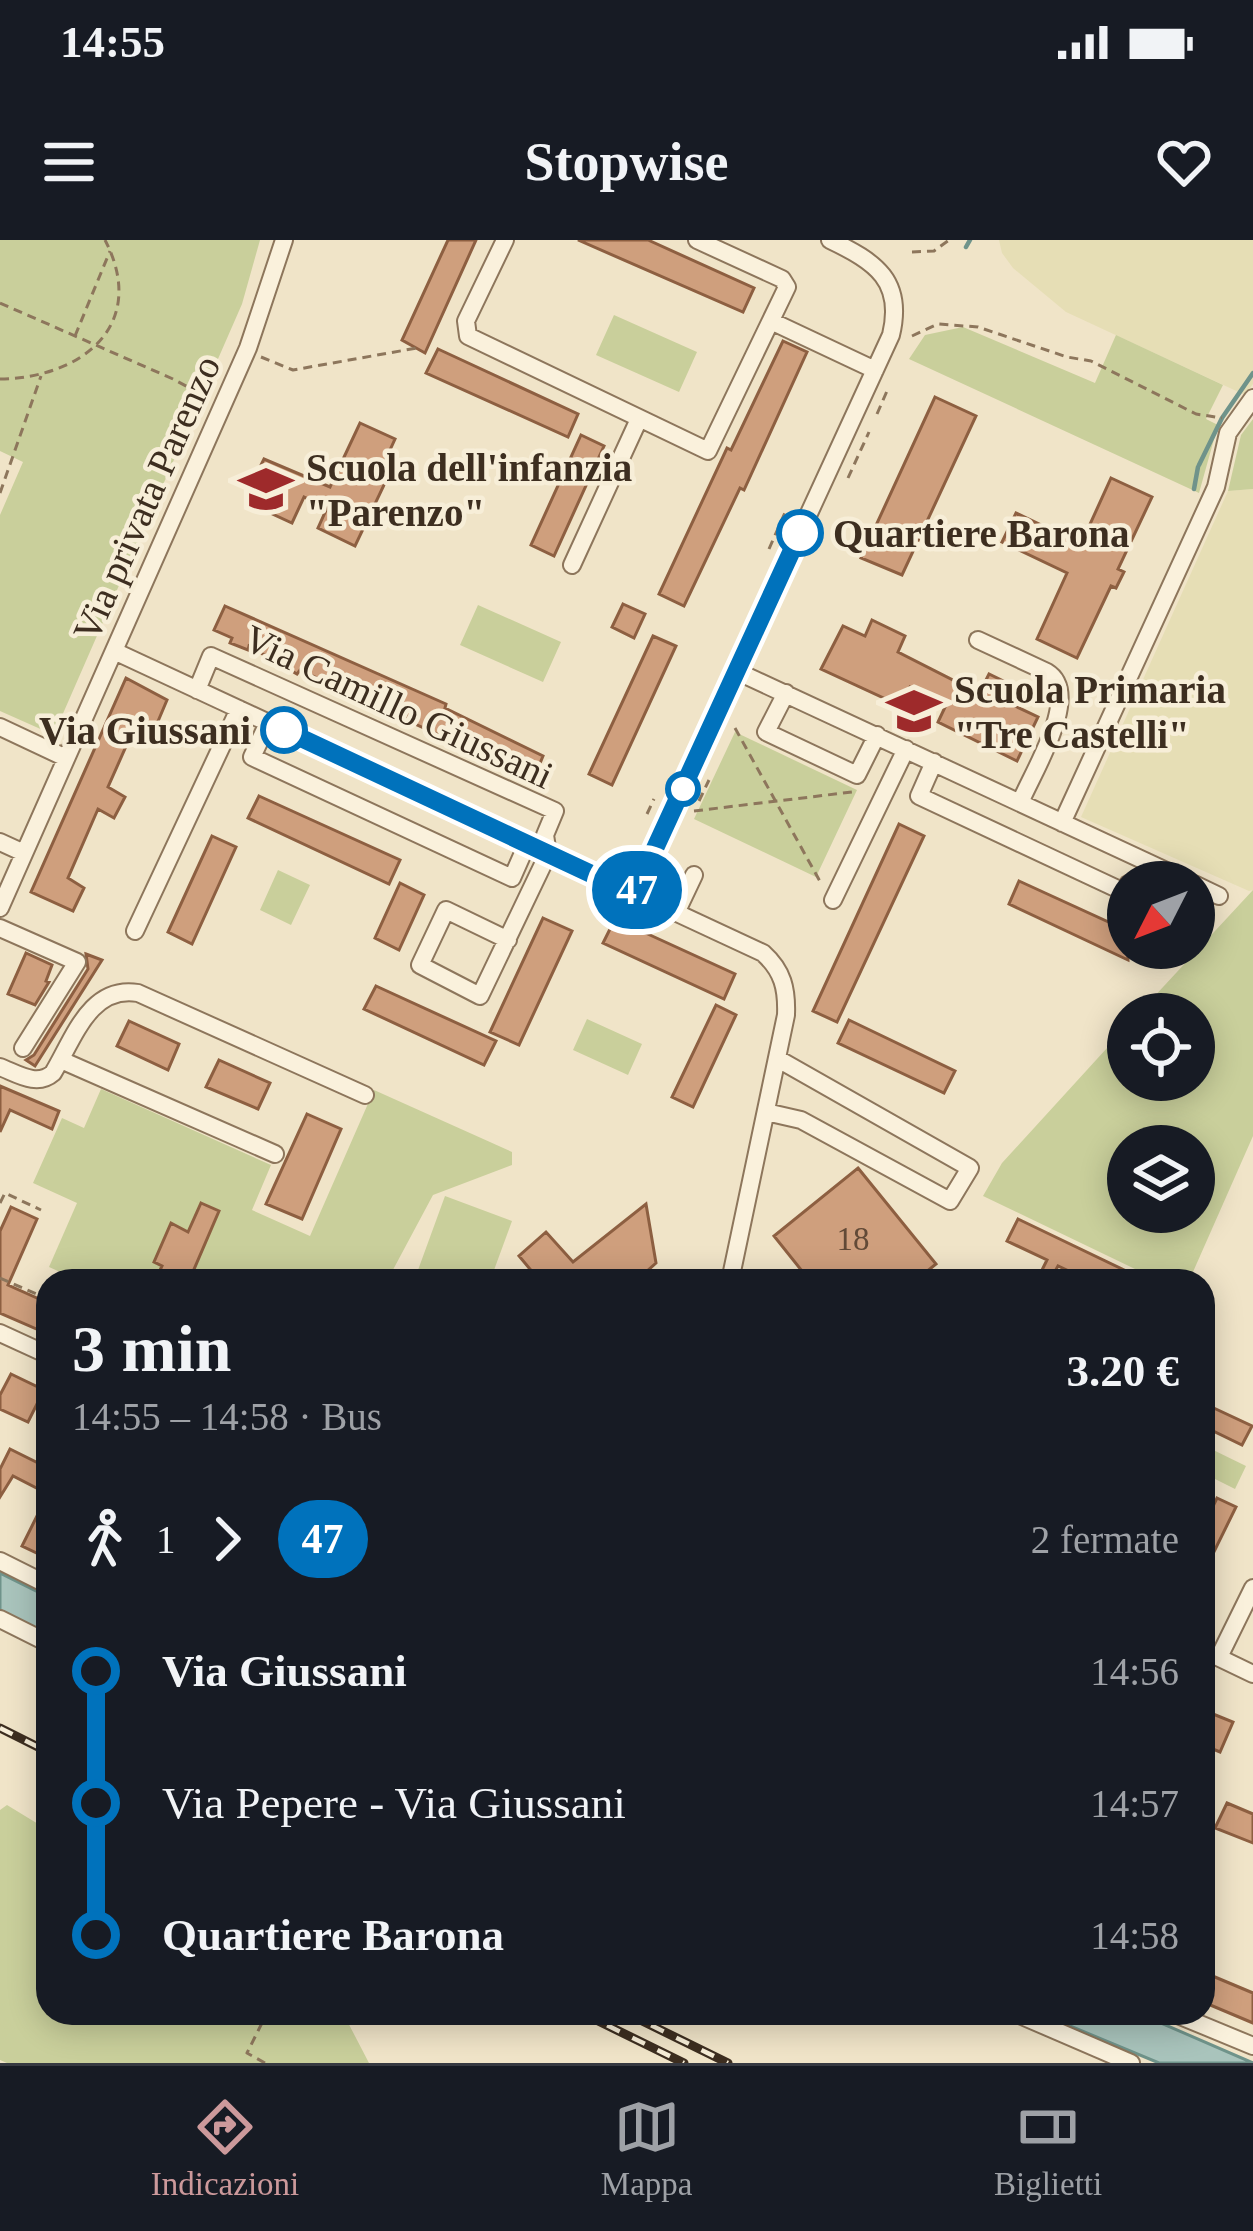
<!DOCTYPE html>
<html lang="it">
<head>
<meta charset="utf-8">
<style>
	body { margin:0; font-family:Georgia,serif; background:#20242c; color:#f1f3f6; height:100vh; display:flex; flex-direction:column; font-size:45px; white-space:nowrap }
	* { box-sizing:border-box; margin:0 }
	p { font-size:39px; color:#9ea1a6 }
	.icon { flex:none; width:66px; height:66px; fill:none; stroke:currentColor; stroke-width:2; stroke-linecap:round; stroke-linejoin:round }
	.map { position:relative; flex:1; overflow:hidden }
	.drawer { position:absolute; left:36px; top:1029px; width:1179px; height:756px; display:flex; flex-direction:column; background:#171b24; border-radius:36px; box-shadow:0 6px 30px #0003 }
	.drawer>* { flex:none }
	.badge { padding:0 24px; border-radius:39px; font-size:42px; line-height:78px }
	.needle { width:78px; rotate:228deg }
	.controls { position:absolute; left:1107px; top:621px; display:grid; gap:24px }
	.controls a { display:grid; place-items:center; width:108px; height:108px; border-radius:50%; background:#171b24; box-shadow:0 6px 30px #0003; font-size:60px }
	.map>.badge { position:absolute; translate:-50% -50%; box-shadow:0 0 0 6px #fff }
	.legs { display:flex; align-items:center; gap:18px; height:132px; padding:0 36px; font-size:39px }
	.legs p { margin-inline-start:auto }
	.overview { display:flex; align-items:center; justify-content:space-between; height:204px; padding:0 36px }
	h1 { font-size:66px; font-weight:600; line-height:90px }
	ul { padding:0 36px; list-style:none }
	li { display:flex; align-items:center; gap:42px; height:132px; font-size:45px }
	li i { display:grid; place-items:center; width:18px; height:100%; margin:0 15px; background:currentColor }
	li i::after { content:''; width:30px; height:30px; margin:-15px; border:9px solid; border-radius:50%; background:#171b24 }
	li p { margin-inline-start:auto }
	li:first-child i { background:linear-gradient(#0000 50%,currentColor 0) }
	li:last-child i { background:linear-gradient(currentColor 50%,#0000 0) }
	.status { display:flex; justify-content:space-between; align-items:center; height:84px; padding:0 60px; background:#171b24; direction:ltr }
	.status svg { height:33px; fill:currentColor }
	header { display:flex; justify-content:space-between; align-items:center; height:156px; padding:0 36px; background:#171b24; font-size:54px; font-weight:600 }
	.tab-bar { display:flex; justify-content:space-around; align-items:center; height:168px; border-top:3px solid #363941; background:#171b24; font-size:33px; color:#9ea1a6 }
	.tab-bar a { display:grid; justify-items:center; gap:6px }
	.tab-bar .on { color:#cc999b }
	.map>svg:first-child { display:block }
	.farmland { fill:#e6deb5 }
	.green { fill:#c9cf9b; fill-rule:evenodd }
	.water { fill:#a9c4bc; stroke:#6f938a; stroke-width:3 }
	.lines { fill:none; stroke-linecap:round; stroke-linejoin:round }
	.stream { stroke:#6f938a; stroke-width:4.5 }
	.building { fill:#cf9f7d; stroke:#8d5f41; stroke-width:3 }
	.minor-casing { stroke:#8d765c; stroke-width:20 }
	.path { stroke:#8d765c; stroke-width:3; stroke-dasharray:9 6; stroke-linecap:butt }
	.minor { stroke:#faf1dc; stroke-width:16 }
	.rail-casing { stroke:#3d2e20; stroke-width:9 }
	.rail { stroke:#f7eed8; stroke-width:4.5; stroke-dasharray:14; stroke-linecap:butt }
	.line-1-casing { stroke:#fff; stroke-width:27 }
	.line-1 { stroke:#0072bc; stroke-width:18 }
	.stop-1-dot { fill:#fff; stroke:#0072bc; stroke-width:6 }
	.labels { text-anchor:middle; stroke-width:9; stroke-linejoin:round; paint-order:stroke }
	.number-label { font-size:33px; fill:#624a37 }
	.poi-label { font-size:39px; font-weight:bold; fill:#3d2e20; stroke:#f7eed8; text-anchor:start }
	.street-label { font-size:39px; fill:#3d2e20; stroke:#f7eed8 }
	.stop-label { font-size:39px; font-weight:bold; fill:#3d2e20; stroke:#f7eed8; text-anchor:start }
</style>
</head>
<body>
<div class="status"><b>14:55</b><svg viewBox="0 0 49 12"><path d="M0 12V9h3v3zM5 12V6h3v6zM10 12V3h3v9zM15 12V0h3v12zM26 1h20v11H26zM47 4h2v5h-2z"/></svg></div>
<header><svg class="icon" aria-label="menu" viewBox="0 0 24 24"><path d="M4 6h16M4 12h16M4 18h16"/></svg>Stopwise<svg class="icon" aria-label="heart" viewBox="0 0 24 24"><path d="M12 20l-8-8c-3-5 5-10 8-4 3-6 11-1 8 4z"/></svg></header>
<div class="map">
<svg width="1253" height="1823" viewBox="0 0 1253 1823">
	<rect width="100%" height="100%" fill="#f0e4c8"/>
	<!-- farmland -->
	<path class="farmland" d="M999,0H1253V144L1245,155L1066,72L1013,28L1002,13Z
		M1253,249V650L1249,651L1081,577L1228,251Z"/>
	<!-- green -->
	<path class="green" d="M0,0H260L242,64L58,485L45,491L0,471V275L23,222L0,211Z
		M614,75L697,112L679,152L596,115Z
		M963,87L1095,143L1116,95L1223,145L1206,179L1218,185L1199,253L909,119L925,95Z
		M1253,179V249L1228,251L1241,195Z
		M478,365L561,402L543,442L460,405Z
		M735,492L857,550L816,637L694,579Z
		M278,630L310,645L291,685L260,670Z
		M1253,650V896L1189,1041H1160L983,956L1002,923L1128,785V840H1194V774H1138ZM1128,906H1194V972H1128Z
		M587,779L642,804L628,835L573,810Z
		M101,849L271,925L252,970L310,996L374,850L512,912V925L433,955L387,1041H80L49,1027L77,963L33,943L62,878L84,888Z
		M445,956L512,981L490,1041H414Z
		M1203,1205L1246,1226L1235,1249L1203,1233Z
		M7,1565L48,1590V1773H343L369,1823H7L0,1820V1570Z"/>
	<!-- water -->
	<path class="water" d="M0,1333L48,1357V1395L0,1370Z
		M1039,1773H1138L1253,1823H1159Z"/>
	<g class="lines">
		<!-- stream -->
		<path class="stream" d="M966,7L970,0
			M1199,225L1222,178L1253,133
			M1194,249L1198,227"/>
	</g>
	<!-- building -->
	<path class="building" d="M448,0H476L425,113L402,100Z
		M578,0H648L754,48L743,72Z
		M783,101L807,112L744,250L740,248L684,366L659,354L727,208L731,210Z
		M438,109L578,174L568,197L426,133Z
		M935,157L976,176L902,335L861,318Z
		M360,183L395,199L385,221L393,226L355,306L318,288L327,268L304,257L292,283L266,271L270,262L248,251L264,219L330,247Z
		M581,195L604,206L554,316L531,305Z
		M1111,238L1152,257L1118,329L1124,332L1116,348L1111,346L1077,418L1037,399L1067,333L1002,302L1016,273L1081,304Z
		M623,364L645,374L634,398L612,387Z
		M225,366L446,464L445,468L543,516L534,538L496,526L498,521L466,507L464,511L446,503L448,499L404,479L406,475L365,461L367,457L345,447L343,450L300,430L297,434L249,406L248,410L230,403L232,398L214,390Z
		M872,380L905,396L898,412L957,442L981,450L989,434L1022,450L1015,466L1038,477L1017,521L938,482L947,463L910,447L901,466L821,429L843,386L865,396Z
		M653,396L676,406L612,545L589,534Z
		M126,438L167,460L156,486L139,477L108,547L125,557L114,578L98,569L68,638L84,648L73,671L31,652Z
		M259,556L400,620L389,644L248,578Z
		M899,584L924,596L837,782L813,771Z
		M212,596L236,607L192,704L168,692Z
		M1019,641L1128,691V720L1009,664Z
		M400,643L424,655L399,710L375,698Z
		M543,678L572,691L519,805L490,792Z
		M615,679L735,734L724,759L603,703Z
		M26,713L52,725L46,741L49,742L35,765L8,754Z
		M86,714L102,720L35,826L26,820L34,815L88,729Z
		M376,746L496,801L484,825L364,769Z
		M716,765L736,775L693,867L672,857Z
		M849,780L955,831L944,853L838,803Z
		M129,781L179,804L168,830L117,806Z
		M219,820L270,843L258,869L206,847Z
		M0,846L59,871L52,889L10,870L0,892Z
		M307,874L341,889L302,979L266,964Z
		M858,928L936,1024L915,1041H810L774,996Z
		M201,963L219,971L189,1041H155L162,1026L154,1022L171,983L188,992Z
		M646,964L656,1023L636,1041H540L519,1016L546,992L573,1022Z
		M11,967L37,979L8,1045L48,1063V1094L0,1073V991Z
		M1018,979L1124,1030L1119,1041H1090L1058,1026L1053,1035L1042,1030L1047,1020L1007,1001Z
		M11,1134L44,1150L28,1182L0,1169V1155Z
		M1203,1163L1252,1186L1242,1205L1203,1186Z
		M10,1209L48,1228V1307L43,1316L22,1306L48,1254L13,1236L0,1257V1229Z
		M1217,1258L1236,1267L1203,1334V1287Z
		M1213,1474L1233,1482L1220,1512L1203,1505V1475L1211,1479Z
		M1227,1563L1253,1574V1603L1215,1588Z
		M1203,1732L1253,1753V1783L1203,1762Z"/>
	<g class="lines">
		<defs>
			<path id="minor" d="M505,0L466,81L468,96L708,211L787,47L782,39L697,0
				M773,82L875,130
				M572,325L639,179
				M978,400L1047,432C1083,454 1032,533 1020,563
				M114,411L763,713C783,731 787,749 786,775L730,1041
				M736,431L1190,642
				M197,450L211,416L555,571L545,595L548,614L480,756L420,725L446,670L508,700
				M786,453L766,492L857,535L877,495
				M268,483L252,517L512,638L527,604
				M0,487L66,518
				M934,522L919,556L1124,652L1128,644
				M1062,583L1216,247L1228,193L1253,158
				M0,602L24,613
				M1194,644L1219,656
				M634,654L891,95C904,41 876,22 830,0
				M833,660L906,509
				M0,668L248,108L284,0
				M676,673L694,635
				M0,688L77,722L23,808
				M135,691L239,469
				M61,820L275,914
				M0,827C18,834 37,847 53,833C74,798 90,745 138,753L365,855
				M766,872L801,880L950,961L970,928L778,819
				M0,1093L48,1115
				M0,1321L48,1345
				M0,1379L48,1403
				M1203,1410L1253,1434
				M1219,1417L1253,1348
				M1015,1773L1131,1823
				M1173,1773L1253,1806"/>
		</defs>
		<!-- minor casing -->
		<use href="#minor" class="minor-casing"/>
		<!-- path -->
		<path class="path" d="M912,12L934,11L949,0
			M0,63L173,139L208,158
			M75,96L110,11
			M912,96L938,84L978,87L1067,117L1091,121L1196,174L1222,178
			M261,117L293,130L417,108
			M0,139C82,138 149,85 105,0
			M877,174L887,151
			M848,238L869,192
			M0,253L41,136
			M769,309L787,268
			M735,488L822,645
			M699,561L709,540
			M694,571L852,552
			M647,574L654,559
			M0,963L5,953L41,970
			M0,1038L48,1059
			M265,1823L247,1813L267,1773"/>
		<!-- minor -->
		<use href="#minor" class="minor"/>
		<defs>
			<path id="rail" d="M0,1488L48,1512
				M582,1773L684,1823
				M626,1773L728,1823"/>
		</defs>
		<!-- rail casing -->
		<use href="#rail" class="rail-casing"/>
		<!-- rail -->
		<use href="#rail" class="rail"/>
	</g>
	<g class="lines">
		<defs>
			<path id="line-1" d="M284,490L634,654L800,293"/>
		</defs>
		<!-- line-1 casing -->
		<use href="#line-1" class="line-1-casing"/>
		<!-- line-1 -->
		<use href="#line-1" class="line-1"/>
	</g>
	<!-- icons -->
	<defs>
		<symbol id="school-bare" viewBox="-9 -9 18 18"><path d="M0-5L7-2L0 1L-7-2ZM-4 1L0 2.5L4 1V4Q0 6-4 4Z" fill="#9e2a2b" stroke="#f7eed8" stroke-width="2.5" paint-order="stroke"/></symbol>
	</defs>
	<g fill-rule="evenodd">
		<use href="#school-bare" x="228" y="211" width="76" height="76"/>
		<use href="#school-bare" x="876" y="433" width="76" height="76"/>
	</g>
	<!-- markers -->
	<g class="stop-1-dot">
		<circle cx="800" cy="293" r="21"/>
		<circle cx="284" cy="490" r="21"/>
		<circle cx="683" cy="549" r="15"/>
	</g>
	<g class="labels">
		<!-- number labels -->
		<g class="number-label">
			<text x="853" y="1010">18</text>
		</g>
		<!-- poi labels -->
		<g class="poi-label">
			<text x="306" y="241">Scuola dell'infanzia<tspan x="306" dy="45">"Parenzo"</tspan></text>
			<text x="954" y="463">Scuola Primaria<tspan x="954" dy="45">"Tre Castelli"</tspan></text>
		</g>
		<!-- street labels -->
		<g class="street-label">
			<text transform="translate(146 258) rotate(-66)" y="14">Via privata Parenzo</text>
			<text transform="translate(399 466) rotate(25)" y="14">Via Camillo Giussani</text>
		</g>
		<!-- stop labels -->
		<g class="stop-label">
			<text x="833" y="307">Quartiere Barona</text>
			<text x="251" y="504" text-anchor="end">Via Giussani</text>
		</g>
	</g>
</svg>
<div class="controls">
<a><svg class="needle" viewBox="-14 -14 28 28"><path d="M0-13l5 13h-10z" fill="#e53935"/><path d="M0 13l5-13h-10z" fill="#9ea1a6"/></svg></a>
<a><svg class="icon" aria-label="locate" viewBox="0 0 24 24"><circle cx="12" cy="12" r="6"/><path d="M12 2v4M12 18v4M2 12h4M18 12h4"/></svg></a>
<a><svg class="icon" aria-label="layers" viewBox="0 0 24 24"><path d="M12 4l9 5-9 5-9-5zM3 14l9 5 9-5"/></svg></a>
</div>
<b class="badge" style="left:637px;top:650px;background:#0072bc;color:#fff">47</b>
<section class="drawer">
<div class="overview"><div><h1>3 min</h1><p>14:55 – 14:58 · Bus</p></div><b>3.20 €</b></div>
<div class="legs"><svg class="icon" aria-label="walk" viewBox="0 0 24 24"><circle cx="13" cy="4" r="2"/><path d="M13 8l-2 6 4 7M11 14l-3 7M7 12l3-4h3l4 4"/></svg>1<svg class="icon" aria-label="forward" viewBox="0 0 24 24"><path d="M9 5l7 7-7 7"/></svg><b class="badge" style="background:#0072bc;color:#fff">47</b><p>2 fermate</p></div>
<ul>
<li><i style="color:#0072bc"></i><b>Via Giussani</b><p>14:56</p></li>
<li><i style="color:#0072bc"></i><span>Via Pepere - Via Giussani</span><p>14:57</p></li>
<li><i style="color:#0072bc"></i><b>Quartiere Barona</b><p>14:58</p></li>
</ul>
</section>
</div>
<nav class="tab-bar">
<a class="on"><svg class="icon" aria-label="directions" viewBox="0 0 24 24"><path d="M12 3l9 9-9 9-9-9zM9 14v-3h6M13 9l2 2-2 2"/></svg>Indicazioni</a>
<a><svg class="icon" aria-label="map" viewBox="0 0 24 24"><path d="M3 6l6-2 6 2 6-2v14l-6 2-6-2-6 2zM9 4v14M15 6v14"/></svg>Mappa</a>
<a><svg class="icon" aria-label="tickets" viewBox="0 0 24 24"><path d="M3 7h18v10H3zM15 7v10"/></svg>Biglietti</a>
</nav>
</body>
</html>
